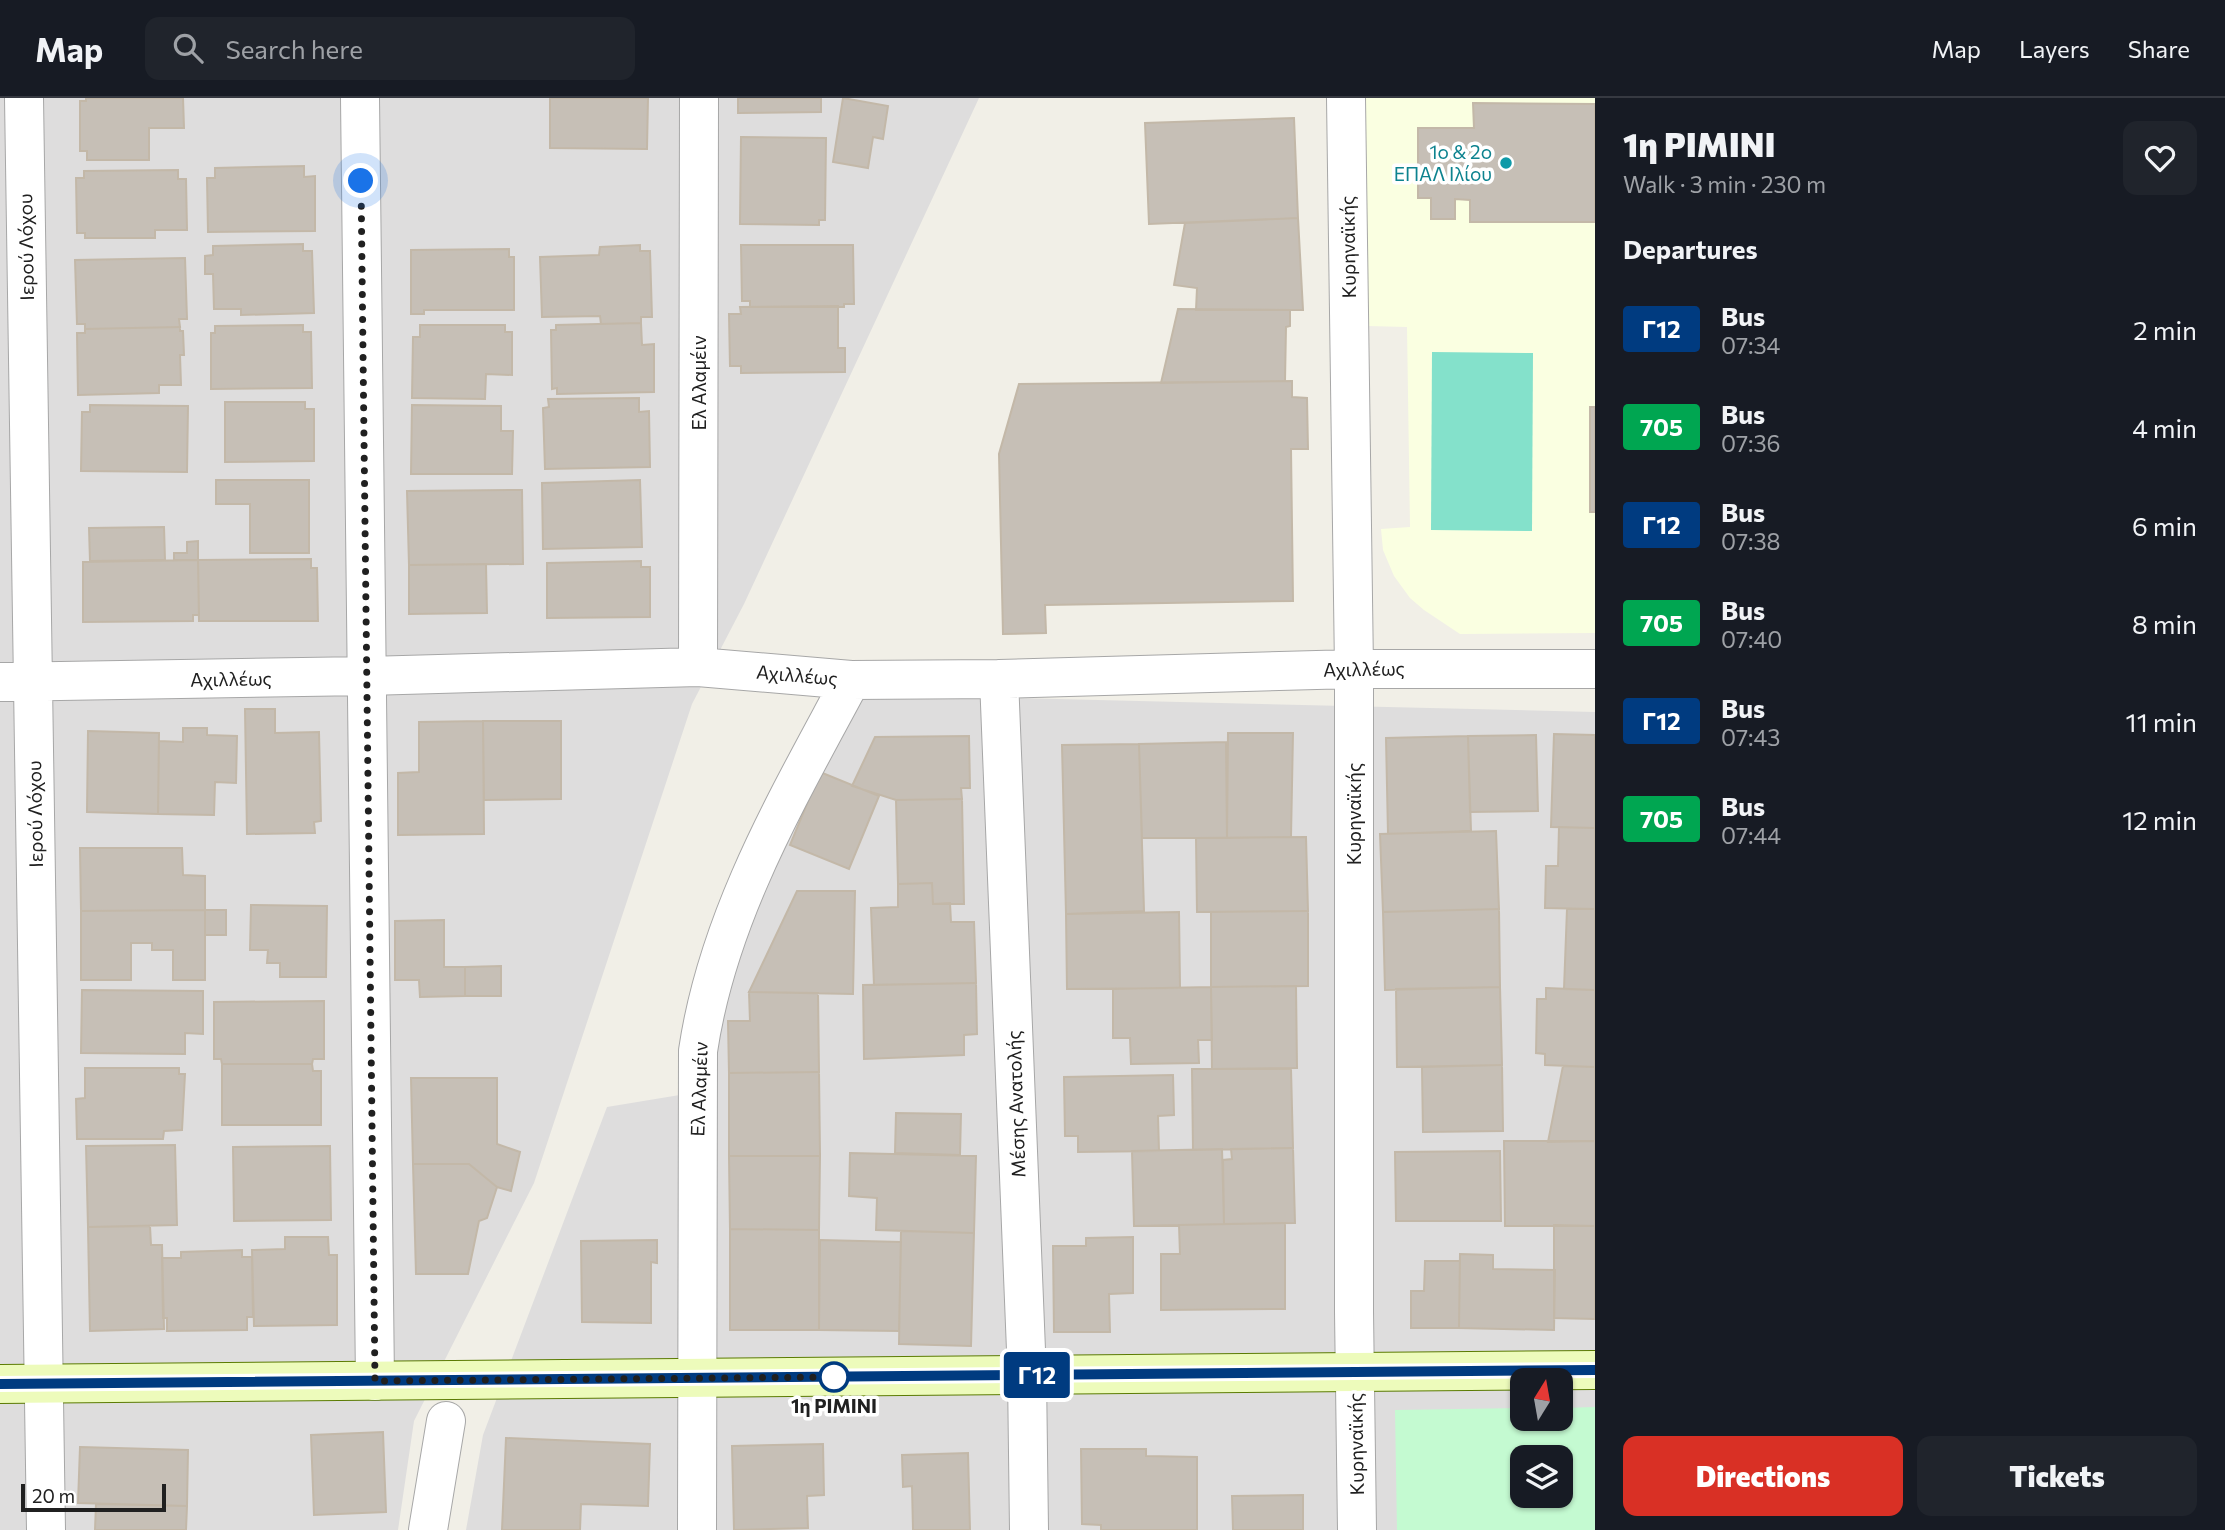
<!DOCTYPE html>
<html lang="en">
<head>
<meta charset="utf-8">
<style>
	body { margin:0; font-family:Commissioner,sans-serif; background:#20242c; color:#f1f3f6; height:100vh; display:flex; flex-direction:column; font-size:26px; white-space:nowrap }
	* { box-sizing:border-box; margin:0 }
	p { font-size:23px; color:#9ea1a6 }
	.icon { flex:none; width:38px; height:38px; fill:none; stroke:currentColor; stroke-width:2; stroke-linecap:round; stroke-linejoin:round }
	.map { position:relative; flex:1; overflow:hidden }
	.sheet { display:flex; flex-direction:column; background:#171b24; width:630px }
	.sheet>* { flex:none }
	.badge { padding:0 14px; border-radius:5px; font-size:24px; line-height:46px }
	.needle { width:46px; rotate:11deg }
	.buttons { position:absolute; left:1510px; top:1270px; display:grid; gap:14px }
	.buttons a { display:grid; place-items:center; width:63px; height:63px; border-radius:14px; background:#171b24; box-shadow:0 2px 5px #0004; font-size:35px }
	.scale { position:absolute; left:21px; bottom:18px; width:145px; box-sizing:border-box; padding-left:7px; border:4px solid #202020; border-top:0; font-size:19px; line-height:24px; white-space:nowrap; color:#202020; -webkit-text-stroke:5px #fff; paint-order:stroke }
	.you { position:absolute; width:35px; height:35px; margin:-18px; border:5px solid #fff; border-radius:50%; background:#1a73e8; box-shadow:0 0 0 10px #1a73e833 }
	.map>.badge { position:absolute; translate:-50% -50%; box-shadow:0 0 0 4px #fff }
	h2 { padding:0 28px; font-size:26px; line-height:63px }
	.round { display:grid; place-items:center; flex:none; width:74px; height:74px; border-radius:14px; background:#20242c }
	.summary { display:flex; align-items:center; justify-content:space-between; height:119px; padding:0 28px }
	h1 { font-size:33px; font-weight:800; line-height:52px }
	.cta { display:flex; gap:14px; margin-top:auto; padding:14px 28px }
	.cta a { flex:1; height:80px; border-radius:14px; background:#d93025; color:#fff; font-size:28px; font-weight:800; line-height:80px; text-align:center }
	.cta a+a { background:#20242c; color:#f1f3f6 }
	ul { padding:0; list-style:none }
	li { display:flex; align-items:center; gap:21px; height:98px; padding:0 28px }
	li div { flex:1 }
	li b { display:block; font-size:26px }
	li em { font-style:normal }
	li .badge { min-width:77px; font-weight:700; text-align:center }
	header { display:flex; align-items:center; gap:42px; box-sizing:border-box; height:98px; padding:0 35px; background:#171b24; border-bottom:2px solid #363941 }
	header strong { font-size:33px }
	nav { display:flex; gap:38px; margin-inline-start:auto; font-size:24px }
	.search { width:490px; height:63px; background:#20242c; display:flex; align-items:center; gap:18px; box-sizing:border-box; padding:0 24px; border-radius:14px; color:#9ea1a6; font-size:26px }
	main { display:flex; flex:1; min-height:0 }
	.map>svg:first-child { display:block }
	.residential { fill:#dedddd; fill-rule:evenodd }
	.education { fill:#faffe1 }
	.park { fill:#c4fad1; fill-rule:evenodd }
	.pitch { fill:#84e1cb }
	.building { fill:#c6bfb6; stroke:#c3b8a8; stroke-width:2 }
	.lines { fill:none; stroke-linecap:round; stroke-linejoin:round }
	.street-casing { stroke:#a7a7a7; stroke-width:40 }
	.secondary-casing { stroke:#5b7b03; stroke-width:40 }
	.street { stroke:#fff; stroke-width:38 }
	.secondary { stroke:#edfbbb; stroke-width:38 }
	.line-casing { stroke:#fff; stroke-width:16 }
	.line { stroke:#003b80; stroke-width:10 }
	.walk { stroke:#202020; stroke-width:7; stroke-dasharray:0 12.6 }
	.culture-dot { fill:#0f9aa8; stroke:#fff; stroke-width:2.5 }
	.stop-dot { fill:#fff; stroke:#003b80; stroke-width:3.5 }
	.labels { text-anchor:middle; stroke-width:7; stroke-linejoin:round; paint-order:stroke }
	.culture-label { font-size:19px; fill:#0d838f; stroke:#fff; text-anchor:end }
	.street-label { font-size:19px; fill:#202020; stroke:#fff }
	.stop-label { font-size:19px; font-weight:bold; fill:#202020; stroke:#fff }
</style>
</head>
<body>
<header>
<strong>Map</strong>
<div class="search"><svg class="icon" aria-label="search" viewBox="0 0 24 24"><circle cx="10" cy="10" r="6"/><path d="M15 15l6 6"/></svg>Search here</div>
<nav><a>Map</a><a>Layers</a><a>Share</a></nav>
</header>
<main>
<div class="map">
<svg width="1595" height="1432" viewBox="0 0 1595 1432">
	<rect width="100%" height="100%" fill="#f1efe7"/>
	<!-- residential -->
	<path class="residential" d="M0,0H979L744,506L692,606L534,1085L414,1323L398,1432H0Z
		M852,596L1595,614V1432H466L483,1337L607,1009L710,992L719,918L770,751ZM1522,1283H1561V1321H1522ZM1522,1360H1561V1398H1522Z"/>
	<!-- education -->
	<path class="education" d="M1365,0H1595V535L1460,536L1424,512L1410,500L1394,478L1383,452L1381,431L1410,429L1407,229L1367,228Z"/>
	<!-- park -->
	<path class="park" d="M1595,1309V1432H1397L1395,1312L1522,1310V1321H1561V1310ZM1522,1360H1561V1398H1522Z"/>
	<!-- pitch -->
	<path class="pitch" d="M1432,254L1533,255L1532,433L1431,432Z"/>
	<!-- building -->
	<path class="building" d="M86,0H183L184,30H149V62H87V53H80V3H86Z
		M550,0H648L647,51L550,50Z
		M738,0H821V14L738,15Z
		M843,0L888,8L883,41L873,39L868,70L833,64Z
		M1473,5L1595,6V124H1470V102L1455,101V121H1431V100H1418V30H1474Z
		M1294,20L1298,120L1149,126L1145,25Z
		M741,39L826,40L825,122H819V127L740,126Z
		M304,68V79L315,78V133L208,134L207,80H215V70Z
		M178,72V81H186L187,132H155V140H85V135H77L76,80H84V73Z
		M1298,120L1303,212H1196L1197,190L1174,187L1185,125Z
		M303,146V153H312L314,215L241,217V211H214L213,176H205V158L213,157V148Z
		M640,147V153H650L652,219H641V225L601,226L600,218L542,219L540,159L599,157L600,149Z
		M741,147H853L854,206H844V209H750V203H742Z
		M509,151V159H514V212H424V216H411V152Z
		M185,160L187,221H179L180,229L85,231V226H77L75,162Z
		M838,208V250H845V274L741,275V268H730L729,216H741L740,209Z
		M1178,211L1290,212V228L1286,229L1285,283L1161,285Z
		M641,225L642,247L654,246V294L557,296V290L552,291L551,232H556V227Z
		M303,227V234H311L312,290L211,291V235H215V228Z
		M420,227H505V234H512V277L486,276L485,301L412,300L413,239H420Z
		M180,229V233H183L184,257H180L181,287H159V295L78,297L77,235H85V231Z
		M1292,283V299L1307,300L1308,351H1291L1293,503L1045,507L1046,535L1003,536L999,356L1019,286Z
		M639,300V314L649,313L650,369L545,371L543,310L549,309L548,301Z
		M225,304H305V311H314V363L225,364Z
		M90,307L188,308L187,374L81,373L82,314H90Z
		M412,307L501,308V333H513L512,376H411Z
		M1590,309H1595V414H1590Z
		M216,382H309V455H250V406H216Z
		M640,382L642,449L543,451L542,385Z
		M522,392L523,466L409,467L407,393Z
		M164,429L165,462L90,463L89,430Z
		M198,443V462H174V455H187V444Z
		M311,461V470H317L318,523H199L198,462Z
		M198,462L199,517H193V523L83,524V464Z
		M641,463V469H650V519L547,520V465Z
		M486,466L487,515L409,516V467Z
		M245,611H275V635L319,634L321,723L314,724L315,735L247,736Z
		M483,623L484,736L398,737V675L419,674V624Z
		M483,623H561V701L484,702Z
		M183,630H207V637L237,638L236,685L215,684L214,717L158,716L159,643L183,644Z
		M88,633L159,635L158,716L87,714Z
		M1228,635H1293L1291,739L1227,740Z
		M1554,636L1595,637V730L1551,729Z
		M1536,637L1538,713L1470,714L1468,638Z
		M969,638L970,690H961L962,701L896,702L852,688L875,639Z
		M1468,638L1471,733L1388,736L1386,640Z
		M1226,644L1227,740H1142L1139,646Z
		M1139,646L1144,813L1066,816L1062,647Z
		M820,674L879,698L849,771L790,747Z
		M962,701L964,806H933L932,785L898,786L896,702Z
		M1559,729L1595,730V811L1545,810L1546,768H1558Z
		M1496,733L1499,811L1383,814L1380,736Z
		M1306,739L1308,813L1197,814L1196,740Z
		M80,750H182L183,777L205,778V812L81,813Z
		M932,785L933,806L950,805L951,824H974L976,885L874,887L871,810L898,809V786Z
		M797,793H855L853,896L749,894Z
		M251,807L327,808L326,879H280V865H267L268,852H250Z
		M1499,811L1500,889L1385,892L1383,814Z
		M1567,811H1595V892L1564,891Z
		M205,812H226V837H205Z
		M205,812V882H173V852H152V845H131V882H81V813Z
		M1308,813V888L1211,889V814Z
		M1179,814L1180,890L1067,891L1066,816Z
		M444,822V869H465V898L420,899L419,882H395V823Z
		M501,868V898H465V869Z
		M976,885L977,936L964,937V957L864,961L863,887Z
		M1296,888L1297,970L1212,971L1211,889Z
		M1211,889L1212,942H1198L1199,965L1131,966L1130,940H1113V891Z
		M1500,889L1502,967L1397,969L1396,891Z
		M1546,890L1595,892V969L1545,967V956L1536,955L1537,901H1546Z
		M82,892L203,893V936L185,935V956L81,955Z
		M749,894L818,895L819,974L729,975L728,923H750Z
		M324,903V961H313L312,966H222L221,961H214V904Z
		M222,966H312L313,973H321V1027H222Z
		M1502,967L1503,1033L1423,1034L1422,969Z
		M1563,968L1595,969V1043L1548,1044Z
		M85,970H179V976H185L182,1032L164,1033L163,1041H77L76,1001L85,1000Z
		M1192,971H1291L1293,1050L1193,1052Z
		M819,974L820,1058H729V975Z
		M1173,977L1174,1017L1158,1018L1159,1053L1078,1054V1038H1065L1064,979Z
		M411,980H497V1046L520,1054L511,1093L497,1089L469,1066H413Z
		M896,1015L961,1016L960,1057L895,1055Z
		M1504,1043H1595V1128H1505Z
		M175,1047L177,1127L88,1129L86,1048Z
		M330,1048L331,1122L234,1123L233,1049Z
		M1293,1050L1295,1125L1224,1126L1223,1062L1232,1061L1231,1051Z
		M1222,1051L1224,1126L1134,1128L1132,1053Z
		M1500,1053L1501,1123H1396L1395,1054Z
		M850,1055L976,1058L974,1135L876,1132L877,1100L849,1098Z
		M729,1058H820L819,1132L730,1131Z
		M413,1066H469L497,1089L487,1120L479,1123L468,1176H416Z
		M1285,1125V1211L1161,1212V1156H1180L1179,1127Z
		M1554,1127L1595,1128V1221L1554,1220Z
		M150,1128L151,1147H162L164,1231L90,1233L88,1129Z
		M730,1131L819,1132V1232H730Z
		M901,1133L974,1135L971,1248L899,1246Z
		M285,1139H328L329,1157H337V1227L254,1228L252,1152L285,1151Z
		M1133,1139V1195L1109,1196L1110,1234H1054L1053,1148H1086V1140Z
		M657,1142V1165L651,1164V1225L582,1224L581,1143Z
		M820,1142L901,1144L899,1233L819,1232Z
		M242,1152V1159H252L253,1219H247V1232L167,1233V1220H163L162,1160H181V1154Z
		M1460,1156L1493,1157V1171L1555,1172L1554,1232L1459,1230Z
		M1425,1163H1460L1459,1230H1411V1193H1424Z
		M383,1334L386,1414L314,1417L311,1337Z
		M506,1340L650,1346L648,1408L581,1406L580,1432H502Z
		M823,1346L824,1397L807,1398L808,1430L734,1432L732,1348Z
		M80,1349L188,1352L187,1408L78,1405Z
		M1081,1351H1146V1358L1197,1359V1432H1101V1427L1082,1426Z
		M968,1355L970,1432H913L912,1388L903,1389L902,1357Z
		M1303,1397V1432H1233L1232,1398Z
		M96,1406L187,1408L186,1432H95Z"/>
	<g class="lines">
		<defs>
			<path id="street" d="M24,0L46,1432
				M360,0L375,1283
				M1346,0L1354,571V1214L1357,1432
				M698,569L699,0
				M999,581L1027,1277L1029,1432
				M0,584L367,578L698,569L851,582L999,581L1354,571H1595
				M428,1432L446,1323
				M697,1432L698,953C718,818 788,700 851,582"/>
			<path id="secondary" d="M0,1286L1595,1272"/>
		</defs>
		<!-- street casing -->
		<use href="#street" class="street-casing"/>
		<!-- secondary casing -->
		<use href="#secondary" class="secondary-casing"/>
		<!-- street -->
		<use href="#street" class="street"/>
		<!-- secondary -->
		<use href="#secondary" class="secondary"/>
	</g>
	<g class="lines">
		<defs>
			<path id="line" d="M0,1286L1595,1272"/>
		</defs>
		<!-- line casing -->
		<use href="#line" class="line-casing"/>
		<!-- line -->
		<use href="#line" class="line"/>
		<!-- walk -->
		<path class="walk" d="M361,83L375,1283L834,1279"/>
	</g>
	<!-- markers -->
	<circle class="culture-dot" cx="1506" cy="65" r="7"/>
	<circle class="stop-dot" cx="834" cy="1279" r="14"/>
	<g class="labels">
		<!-- culture labels -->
		<g class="culture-label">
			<text x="1492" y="61">1ο &amp; 2ο<tspan x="1492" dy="22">ΕΠΑΛ Ιλίου</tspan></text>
		</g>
		<!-- street labels -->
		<g class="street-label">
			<text transform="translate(26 149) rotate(-91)" y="7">Ιερού Λόχου</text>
			<text transform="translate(1348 149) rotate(-91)" y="7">Κυρηναϊκής</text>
			<text transform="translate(699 285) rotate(-90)" y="7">Ελ Αλαμέιν</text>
			<text transform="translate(1364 571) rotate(-1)" y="7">Αχιλλέως</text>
			<text transform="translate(797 577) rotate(5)" y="7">Αχιλλέως</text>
			<text transform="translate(231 581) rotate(-1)" y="7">Αχιλλέως</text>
			<text transform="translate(35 716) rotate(-91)" y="7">Ιερού Λόχου</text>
			<text transform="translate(1354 716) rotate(-90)" y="7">Κυρηναϊκής</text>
			<text transform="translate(699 991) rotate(-88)" y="7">Ελ Αλαμέιν</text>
			<text transform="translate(1016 1006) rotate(-92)" y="7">Μέσης Ανατολής</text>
			<text transform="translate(1356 1346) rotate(-91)" y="7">Κυρηναϊκής</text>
		</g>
		<!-- stop labels -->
		<g class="stop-label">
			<text x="834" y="1315">1η ΡΙΜΙΝΙ</text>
		</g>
	</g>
</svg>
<div class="buttons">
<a><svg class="needle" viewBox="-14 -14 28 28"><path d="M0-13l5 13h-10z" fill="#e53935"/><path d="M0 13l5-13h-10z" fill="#9ea1a6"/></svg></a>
<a><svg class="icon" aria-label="layers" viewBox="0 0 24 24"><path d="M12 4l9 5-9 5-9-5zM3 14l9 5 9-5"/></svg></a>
</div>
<div class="scale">20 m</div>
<div class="you" style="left:361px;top:83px"></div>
<b class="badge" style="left:1037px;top:1277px;background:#003b80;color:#fff">Γ12</b>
</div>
<section class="sheet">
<div class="summary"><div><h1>1η ΡΙΜΙΝΙ</h1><p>Walk · 3 min · 230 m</p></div><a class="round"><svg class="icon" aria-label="heart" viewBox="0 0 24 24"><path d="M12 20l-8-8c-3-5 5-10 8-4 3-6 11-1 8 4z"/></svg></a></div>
<h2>Departures</h2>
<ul>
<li><span class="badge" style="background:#003b80;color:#fff">Γ12</span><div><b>Bus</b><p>07:34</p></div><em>2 min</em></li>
<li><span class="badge" style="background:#00a651;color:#fff">705</span><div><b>Bus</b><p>07:36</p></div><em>4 min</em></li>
<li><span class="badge" style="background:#003b80;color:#fff">Γ12</span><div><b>Bus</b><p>07:38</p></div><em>6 min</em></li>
<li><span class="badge" style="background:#00a651;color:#fff">705</span><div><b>Bus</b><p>07:40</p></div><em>8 min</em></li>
<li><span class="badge" style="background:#003b80;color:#fff">Γ12</span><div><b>Bus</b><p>07:43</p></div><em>11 min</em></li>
<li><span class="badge" style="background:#00a651;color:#fff">705</span><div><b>Bus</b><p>07:44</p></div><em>12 min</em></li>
</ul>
<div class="cta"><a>Directions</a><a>Tickets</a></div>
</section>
</main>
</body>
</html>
